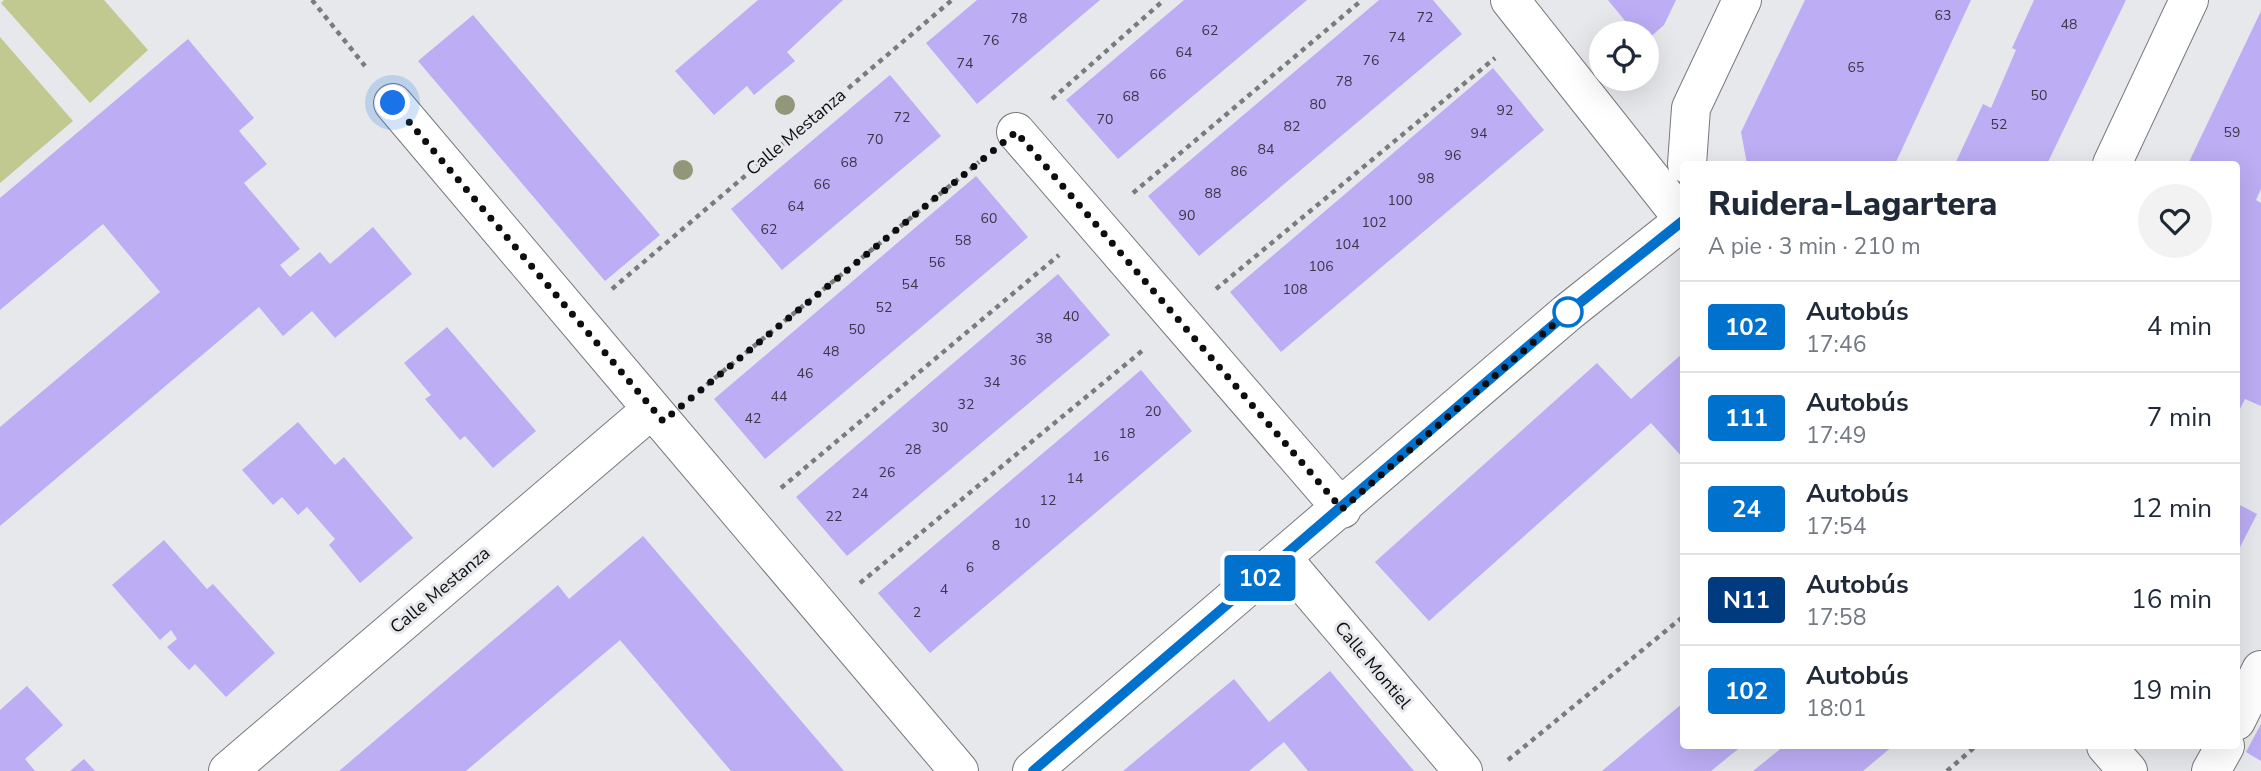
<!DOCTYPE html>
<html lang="es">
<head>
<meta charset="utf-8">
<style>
	body { margin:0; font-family:"Nunito Sans",sans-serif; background:#f2f2f3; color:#1f2937; height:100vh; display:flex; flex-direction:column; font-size:26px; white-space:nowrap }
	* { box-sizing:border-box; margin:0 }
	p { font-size:23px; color:#747a83 }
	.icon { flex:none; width:38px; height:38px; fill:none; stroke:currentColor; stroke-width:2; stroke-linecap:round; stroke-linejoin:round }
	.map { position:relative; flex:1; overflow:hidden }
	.drawer { position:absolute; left:1680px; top:161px; width:560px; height:588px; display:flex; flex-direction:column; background:#fff; border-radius:7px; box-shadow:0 7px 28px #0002 }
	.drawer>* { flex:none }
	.badge { padding:0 14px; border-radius:5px; font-size:24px; line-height:46px }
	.controls { position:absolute; left:1589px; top:21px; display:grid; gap:14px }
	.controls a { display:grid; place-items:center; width:70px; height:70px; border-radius:50%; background:#fff; box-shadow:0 7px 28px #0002; font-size:35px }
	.you { position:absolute; width:35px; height:35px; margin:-18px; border:5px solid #fff; border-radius:50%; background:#1a73e8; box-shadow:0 0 0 10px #1a73e833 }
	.map>.badge { position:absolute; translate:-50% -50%; box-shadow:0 0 0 4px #fff }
	.round { display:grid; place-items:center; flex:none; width:74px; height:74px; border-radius:37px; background:#f2f2f3 }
	.overview { display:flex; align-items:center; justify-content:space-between; height:119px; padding:0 28px }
	h1 { font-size:33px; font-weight:800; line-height:52px }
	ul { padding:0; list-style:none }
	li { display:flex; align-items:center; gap:21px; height:91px; padding:0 28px; border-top:2px solid #e0e1e3 }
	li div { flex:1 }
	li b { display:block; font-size:26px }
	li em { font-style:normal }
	li .badge { min-width:77px; font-weight:700; text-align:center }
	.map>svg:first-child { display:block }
	.green { fill:#c1c991 }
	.building { fill:#bcadf4 }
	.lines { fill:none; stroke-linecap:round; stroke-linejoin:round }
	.street-casing { stroke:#78797c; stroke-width:40 }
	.path { stroke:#7a7b7d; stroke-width:4.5; stroke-dasharray:5 5; stroke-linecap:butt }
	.street { stroke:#fff; stroke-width:38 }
	.tree { fill:#93977a }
	.line-casing { stroke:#fff; stroke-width:16 }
	.line { stroke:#0072ce; stroke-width:10 }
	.walk { stroke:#0e0e0f; stroke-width:7; stroke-dasharray:0 12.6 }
	.stop-dot { fill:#fff; stroke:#0072ce; stroke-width:3.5 }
	.labels { text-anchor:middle; stroke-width:6; stroke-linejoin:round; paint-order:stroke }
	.number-label { font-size:14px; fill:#3a3648 }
	.street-label { font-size:18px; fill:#0e0e0f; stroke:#e7e8ec }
</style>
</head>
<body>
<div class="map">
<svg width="2261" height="771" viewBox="0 0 2261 771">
	<rect width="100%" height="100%" fill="#e7e8ec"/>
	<!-- green -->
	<path class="green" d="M4,0H104L148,50L90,103L1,3Z
		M0,37L73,121L0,183Z"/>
	<!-- building -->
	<path class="building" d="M758,0H843L787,52L795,61L754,95L747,86L714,115L675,71Z
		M977,0H1100L977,104L926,43Z
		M1184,0H1307L1118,159L1066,100Z
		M1379,0H1433L1462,34L1199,256L1148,196Z
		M1608,0H1676L1664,25L1647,40V33H1635Z
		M1805,0H1971L1895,164H1747L1741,132Z
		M2034,0H2126L2047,164H1955L1983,104L1991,108L2016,50L2012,48Z
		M2261,11V189L2256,200L2261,203V406L2245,399L2236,417V164H2188Z
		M473,15L660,235L605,281L418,61Z
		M188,39L254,118L239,131L267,164L244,183L300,249L280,265L290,277L320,252L330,264L373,227L412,274L335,338L312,311L283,336L259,307L0,526V427L160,292L103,224L0,310V198Z
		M1493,68L1544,130L1281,352L1230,292Z
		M890,75L941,136L782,270L731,209Z
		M976,176L1028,237L765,459L714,399Z
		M1058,274L1110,335L847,556L796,497Z
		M447,327L536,431L493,468L465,436L460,440L425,399L431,395L404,363Z
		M1684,352V459L1651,423L1429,621L1375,562L1597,363L1631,399Z
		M1141,370L1192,431L930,653L878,593Z
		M298,422L335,465L344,457L413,538L360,583L329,545L335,539L307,507L298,515L282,497L273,505L242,470Z
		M2236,503L2257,514L2236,555Z
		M643,536L844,771H731L620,640L466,771H339L558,585L569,599Z
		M164,540L207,589L213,584L275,653L226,697L195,664L189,670L167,647L177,639L171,630L160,640L112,585Z
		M1330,671L1414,771H1308L1284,742L1249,771H1123L1234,679L1269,722Z
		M27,686L63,725L25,759L35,771H0V710Z
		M1684,702V746H1742L1711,771H1602Z
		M2261,724V761L2246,752Z
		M1784,746H1893L1863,771H1753Z
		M84,759L95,771H70Z"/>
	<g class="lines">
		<defs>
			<path id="street" d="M1510,0L1684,220
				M393,103L652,409
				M1016,132L1342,509
				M1687,164L1691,108L1742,0
				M2112,164L2189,0
				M1283,559L1463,771
				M2236,721L2261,670
				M2106,746L2128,771
				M228,771L652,409L959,771
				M1032,771L1567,313L1684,220
				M2211,771L2225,746"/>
		</defs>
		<!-- street casing -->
		<use href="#street" class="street-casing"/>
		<!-- path -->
		<path class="path" d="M312,0L365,66
			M1052,99L1164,0
			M1133,193L1362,0
			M612,289L952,0
			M1216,289L1495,58
			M699,391L979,162
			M781,488L1059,255
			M860,583L1142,351
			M1508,760L1684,616
			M1947,771L1976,746"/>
		<!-- street -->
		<use href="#street" class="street"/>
	</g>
	<!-- trees -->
	<g class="tree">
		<circle cx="785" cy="105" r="10"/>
		<circle cx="683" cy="170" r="10"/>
	</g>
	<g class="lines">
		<defs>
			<path id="line" d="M1033,771L1567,313L1684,220"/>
		</defs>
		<!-- line casing -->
		<use href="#line" class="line-casing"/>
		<!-- line -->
		<use href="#line" class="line"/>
		<!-- walk -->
		<path class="walk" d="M393,103L663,421L1016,132L1342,509L1568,312"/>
	</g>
	<!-- markers -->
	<circle class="stop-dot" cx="1568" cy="312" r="14"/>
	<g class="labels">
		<!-- number labels -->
		<g class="number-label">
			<text x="1943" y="20">63</text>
			<text x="1425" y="22">72</text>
			<text x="1019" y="23">78</text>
			<text x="2069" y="29">48</text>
			<text x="1210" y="35">62</text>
			<text x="1397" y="42">74</text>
			<text x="991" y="45">76</text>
			<text x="1184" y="57">64</text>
			<text x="1371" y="65">76</text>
			<text x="965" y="68">74</text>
			<text x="1856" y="72">65</text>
			<text x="1158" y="79">66</text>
			<text x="1344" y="86">78</text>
			<text x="2039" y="100">50</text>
			<text x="1131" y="101">68</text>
			<text x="1318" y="109">80</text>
			<text x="1505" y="115">92</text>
			<text x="902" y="122">72</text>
			<text x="1105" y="124">70</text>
			<text x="1999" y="129">52</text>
			<text x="1292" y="131">82</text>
			<text x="2232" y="137">59</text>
			<text x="1479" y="138">94</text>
			<text x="875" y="144">70</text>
			<text x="1266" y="154">84</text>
			<text x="1453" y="160">96</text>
			<text x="849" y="167">68</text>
			<text x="1239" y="176">86</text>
			<text x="1426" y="183">98</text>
			<text x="822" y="189">66</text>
			<text x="1213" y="198">88</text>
			<text x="1400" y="205">100</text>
			<text x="796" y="211">64</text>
			<text x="1187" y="220">90</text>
			<text x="989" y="223">60</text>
			<text x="1374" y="227">102</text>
			<text x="769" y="234">62</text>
			<text x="963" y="245">58</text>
			<text x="1347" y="249">104</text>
			<text x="937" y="267">56</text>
			<text x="1321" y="271">106</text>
			<text x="910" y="289">54</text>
			<text x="1295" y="294">108</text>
			<text x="884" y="312">52</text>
			<text x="1071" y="321">40</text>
			<text x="857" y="334">50</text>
			<text x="1044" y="343">38</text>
			<text x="831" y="356">48</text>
			<text x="1018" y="365">36</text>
			<text x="805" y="378">46</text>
			<text x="992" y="387">34</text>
			<text x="779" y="401">44</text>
			<text x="966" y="409">32</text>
			<text x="1153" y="416">20</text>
			<text x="753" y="423">42</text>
			<text x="940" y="432">30</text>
			<text x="1127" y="438">18</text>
			<text x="913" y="454">28</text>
			<text x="1101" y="461">16</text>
			<text x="887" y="477">26</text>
			<text x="1075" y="483">14</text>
			<text x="860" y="498">24</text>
			<text x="1048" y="505">12</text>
			<text x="834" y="521">22</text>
			<text x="1022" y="528">10</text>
			<text x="996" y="550">8</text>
			<text x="970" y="572">6</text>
			<text x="944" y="594">4</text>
			<text x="917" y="617">2</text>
		</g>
		<!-- street labels -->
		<g class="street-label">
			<text transform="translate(796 132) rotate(-40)" y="6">Calle Mestanza</text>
			<text transform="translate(440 590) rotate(-40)" y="6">Calle Mestanza</text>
			<text transform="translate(1373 665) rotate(50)" y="6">Calle Montiel</text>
		</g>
	</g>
</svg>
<div class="controls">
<a><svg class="icon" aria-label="locate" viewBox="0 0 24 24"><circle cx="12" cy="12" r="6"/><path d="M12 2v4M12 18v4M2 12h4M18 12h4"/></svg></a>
</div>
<div class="you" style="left:393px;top:103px"></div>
<b class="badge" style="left:1260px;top:578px;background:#0072ce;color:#fff">102</b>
<section class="drawer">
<div class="overview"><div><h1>Ruidera-Lagartera</h1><p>A pie · 3 min · 210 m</p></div><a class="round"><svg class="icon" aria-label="heart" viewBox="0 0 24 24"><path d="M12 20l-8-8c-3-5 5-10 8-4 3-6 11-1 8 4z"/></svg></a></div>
<ul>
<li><span class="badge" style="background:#0072ce;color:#fff">102</span><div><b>Autobús</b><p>17:46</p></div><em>4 min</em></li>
<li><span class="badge" style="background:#0072ce;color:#fff">111</span><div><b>Autobús</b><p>17:49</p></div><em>7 min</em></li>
<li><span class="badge" style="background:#0072ce;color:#fff">24</span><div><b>Autobús</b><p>17:54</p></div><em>12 min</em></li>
<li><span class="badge" style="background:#003b80;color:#fff">N11</span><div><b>Autobús</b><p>17:58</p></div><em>16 min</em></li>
<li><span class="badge" style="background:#0072ce;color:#fff">102</span><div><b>Autobús</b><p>18:01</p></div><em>19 min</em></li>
</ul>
</section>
</div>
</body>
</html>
